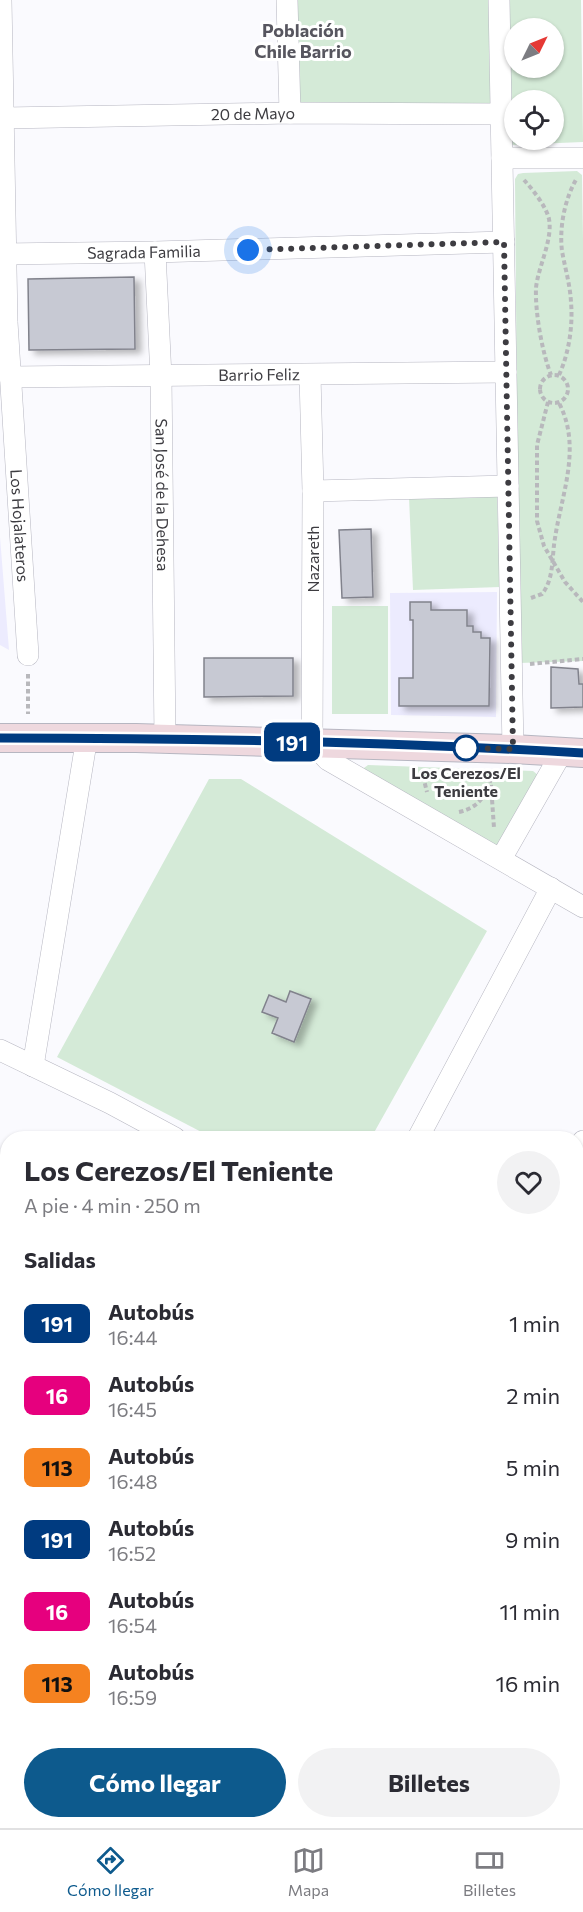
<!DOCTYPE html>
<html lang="es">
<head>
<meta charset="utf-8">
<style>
	body { margin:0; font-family:Commissioner,sans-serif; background:#f2f2f3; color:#2b2b33; height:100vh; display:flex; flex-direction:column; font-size:22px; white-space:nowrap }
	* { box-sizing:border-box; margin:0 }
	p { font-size:20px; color:#7c7c81 }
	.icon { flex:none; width:33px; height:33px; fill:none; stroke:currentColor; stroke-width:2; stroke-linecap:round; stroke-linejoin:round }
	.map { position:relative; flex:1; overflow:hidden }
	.details { position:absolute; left:0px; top:1131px; width:584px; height:698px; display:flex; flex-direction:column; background:#fff; border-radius:24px 24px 0 0; box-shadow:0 2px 4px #0004 }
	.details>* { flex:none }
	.badge { padding:0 12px; border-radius:9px; font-size:21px; line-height:39px }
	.needle { width:39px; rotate:47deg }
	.buttons { position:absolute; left:504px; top:18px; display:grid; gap:12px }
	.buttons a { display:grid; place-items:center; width:60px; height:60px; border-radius:50%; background:#fff; box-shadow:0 2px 4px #0004; font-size:30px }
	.you { position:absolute; width:30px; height:30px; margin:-15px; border:4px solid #fff; border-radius:50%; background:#1a73e8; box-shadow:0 0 0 9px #1a73e833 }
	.map>.badge { position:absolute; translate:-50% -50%; box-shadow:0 0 0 3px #fff }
	h2 { padding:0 24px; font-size:22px; line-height:54px }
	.round { display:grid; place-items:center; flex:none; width:63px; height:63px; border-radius:32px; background:#f2f2f3 }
	.summary { display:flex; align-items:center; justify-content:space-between; height:102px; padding:0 24px }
	h1 { font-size:28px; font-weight:700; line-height:45px }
	.button { display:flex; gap:12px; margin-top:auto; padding:12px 24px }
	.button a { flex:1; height:69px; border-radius:36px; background:#0d5a8d; color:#fff; font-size:24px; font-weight:700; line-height:69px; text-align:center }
	.button a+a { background:#f2f2f3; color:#2b2b33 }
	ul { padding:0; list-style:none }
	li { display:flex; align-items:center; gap:18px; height:72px; padding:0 24px }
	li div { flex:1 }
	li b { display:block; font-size:22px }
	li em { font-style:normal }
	li .badge { min-width:66px; font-weight:700; text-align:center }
	.tabs { display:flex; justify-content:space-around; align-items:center; height:84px; border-top:2px solid #e1e1e2; background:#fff; font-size:16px; color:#7c7c81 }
	.tabs a { display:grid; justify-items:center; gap:3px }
	.tabs .active { color:#0d5a8d }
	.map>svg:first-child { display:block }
	.built { fill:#ecebfe }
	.green { fill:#d4ead7; fill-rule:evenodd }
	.building { fill:#c7c9d3; stroke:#81828c; stroke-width:1.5; filter:url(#shadow) }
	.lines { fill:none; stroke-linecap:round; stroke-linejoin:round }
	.service-casing { stroke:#b6b6c1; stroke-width:12 }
	.minor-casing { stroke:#b6b6c1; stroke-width:22 }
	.secondary-casing { stroke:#b6b6c1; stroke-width:30 }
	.path { stroke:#b8b8bc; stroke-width:4; stroke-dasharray:4.5 3; stroke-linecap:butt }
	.service { stroke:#fff; stroke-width:10 }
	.minor { stroke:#fff; stroke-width:21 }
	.secondary { stroke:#eed8de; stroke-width:28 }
	.line-casing { stroke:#fff; stroke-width:14 }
	.line { stroke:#003b80; stroke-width:9 }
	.walk { stroke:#3d3c41; stroke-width:6; stroke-dasharray:0 10.8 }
	.stop-dot { fill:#fff; stroke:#003b80; stroke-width:3 }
	.labels { text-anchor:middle; stroke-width:6; stroke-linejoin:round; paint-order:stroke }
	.street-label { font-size:16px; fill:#3d3c41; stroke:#fff }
	.stop-label { font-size:16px; font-weight:bold; fill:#3d3c41; stroke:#fff }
	.neighbourhood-label { font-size:18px; font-weight:bold; fill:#57565f; stroke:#fff }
</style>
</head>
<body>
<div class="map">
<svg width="583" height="1828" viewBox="0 0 583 1828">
	<defs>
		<filter id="shadow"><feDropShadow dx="6" dy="4" stdDeviation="3" flood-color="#0004"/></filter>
	</defs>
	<rect width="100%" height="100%" fill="#fafafe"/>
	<!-- built -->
	<path class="built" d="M0,537L9,650L0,645Z
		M497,592L496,717L391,715L390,593Z"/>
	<!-- green -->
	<path class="green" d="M295,0H489L491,104H296Z
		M508,0H581L583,142L510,145ZM514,28H554V68H514ZM514,100H554V140H514Z
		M577,171L582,175L583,240V661L519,663L515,179L518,174L523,173Z
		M497,494L500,587L413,590L409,497Z
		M332,606H388V714H332Z
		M368,765L533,771L538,775L498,847L365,773L364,768Z
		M209,779H241L487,931L371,1138H213L57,1057Z
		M0,1504L8,1534V1821H79L81,1828H0Z"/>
	<!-- building -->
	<path class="building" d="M134,277L135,349L29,350L28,279Z
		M371,529L373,597L342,598L339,530Z
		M410,602H431V610H467V626H473V632H481V638H490L489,706H399V678H413V620H410Z
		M204,658H293V696L204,697Z
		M551,667L578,669L579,684H583V707L551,708Z
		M290,991L311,999L294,1042L272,1033L278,1018L262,1012L269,995L286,1002Z"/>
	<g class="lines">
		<defs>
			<path id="service" d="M576,1682L583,1673
				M576,1738L583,1744"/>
			<g id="minor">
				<path id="s1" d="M1,0L7,322L28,655"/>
				<path d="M287,0L290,113"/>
				<path d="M499,0L513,749"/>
				<path id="s2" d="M4,118L290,113L501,114"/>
				<path d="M502,158H583"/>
				<path id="s3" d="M155,252L161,377L165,739"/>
				<path id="s4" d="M0,254L155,252L504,242"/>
				<path d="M310,375L313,491L312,743L328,760L583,907"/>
				<path id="s5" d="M10,377L506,372"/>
				<path d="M313,491L508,486"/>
				<path d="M501,859L562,752"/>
				<path d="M0,1050L110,1103L175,1138"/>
				<path d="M33,1066L87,737"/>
				<path d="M418,1138L551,888"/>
				<path d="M576,1151L583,1141"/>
				<path d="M576,1361L583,1365"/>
				<path d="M0,1479L8,1509"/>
				<path d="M576,1592L583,1582"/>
				<path d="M86,1821L87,1828"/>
				<path d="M173,1821L178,1828"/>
				<path d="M244,1821L246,1828"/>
				<path d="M414,1828L419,1821"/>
			</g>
			<path id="secondary" d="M0,738H136L513,749L583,753"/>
		</defs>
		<!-- service casing -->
		<use href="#service" class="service-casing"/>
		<!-- minor casing -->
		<use href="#minor" class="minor-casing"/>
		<!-- secondary casing -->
		<use href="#secondary" class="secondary-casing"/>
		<!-- path -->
		<path class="path" d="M524,180C533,190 546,206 549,219C553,240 538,267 536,288C535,312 542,352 551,375
			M540 389a14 14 0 1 1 28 0a14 14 0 1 1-28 0Z
			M559,375C569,353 573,326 571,302C570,284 565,268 562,251C559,227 565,198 577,178
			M548,402L537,445V521L544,546L565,582L583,602
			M531,598L542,594C553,580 552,562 554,545C560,497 583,449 559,403
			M530,664L583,659
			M28,674V714
			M423,776L427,792
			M491,785L494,828
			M459,812C478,808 486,796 491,778"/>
		<!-- service -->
		<use href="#service" class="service"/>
		<!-- minor -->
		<use href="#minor" class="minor"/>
		<!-- secondary -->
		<use href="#secondary" class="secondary"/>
	</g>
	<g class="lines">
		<defs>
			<path id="line" d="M0,738C194,738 389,742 583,753"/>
		</defs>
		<!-- line casing -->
		<use href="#line" class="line-casing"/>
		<!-- line -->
		<use href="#line" class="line"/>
		<!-- walk -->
		<path class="walk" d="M248,250L504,242L513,749L466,748"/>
	</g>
	<!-- markers -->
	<circle class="stop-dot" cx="466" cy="748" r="12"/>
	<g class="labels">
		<!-- street labels -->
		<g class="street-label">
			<text dy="6" stroke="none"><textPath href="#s2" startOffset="249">20 de Mayo</textPath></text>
			<text dy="6" stroke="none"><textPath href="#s4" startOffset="144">Sagrada Familia</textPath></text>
			<text dy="6" stroke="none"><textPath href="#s5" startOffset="249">Barrio Feliz</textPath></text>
			<text dy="6" stroke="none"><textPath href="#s3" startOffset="243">San José de la Dehesa</textPath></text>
			<text dy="6" stroke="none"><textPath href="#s1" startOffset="526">Los Hojalateros</textPath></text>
			<text transform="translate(313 559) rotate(-90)" y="6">Nazareth</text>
		</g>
		<!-- stop labels -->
		<g class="stop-label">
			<text x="466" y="779">Los Cerezos/El<tspan x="466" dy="18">Teniente</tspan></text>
		</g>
		<!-- neighbourhood labels -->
		<g class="neighbourhood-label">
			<text x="303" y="37">Población<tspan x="303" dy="21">Chile Barrio</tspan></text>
		</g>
	</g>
</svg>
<div class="buttons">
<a><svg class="needle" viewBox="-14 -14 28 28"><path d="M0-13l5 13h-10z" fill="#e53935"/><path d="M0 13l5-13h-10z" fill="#7c7c81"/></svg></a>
<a><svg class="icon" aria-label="locate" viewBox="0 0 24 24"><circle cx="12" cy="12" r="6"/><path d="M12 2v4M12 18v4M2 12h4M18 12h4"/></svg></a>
</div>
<div class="you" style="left:248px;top:250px"></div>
<b class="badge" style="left:292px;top:742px;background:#003b80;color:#fff">191</b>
<section class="details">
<div class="summary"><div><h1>Los Cerezos/El Teniente</h1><p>A pie · 4 min · 250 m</p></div><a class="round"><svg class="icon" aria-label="heart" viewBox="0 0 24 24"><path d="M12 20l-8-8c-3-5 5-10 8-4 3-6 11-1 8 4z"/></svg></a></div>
<h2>Salidas</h2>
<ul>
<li><span class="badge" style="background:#003b80;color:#fff">191</span><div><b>Autobús</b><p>16:44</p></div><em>1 min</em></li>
<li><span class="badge" style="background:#e6007e;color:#fff">16</span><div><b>Autobús</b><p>16:45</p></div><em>2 min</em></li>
<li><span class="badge" style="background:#f58220;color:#111">113</span><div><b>Autobús</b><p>16:48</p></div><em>5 min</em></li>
<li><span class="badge" style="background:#003b80;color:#fff">191</span><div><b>Autobús</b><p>16:52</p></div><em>9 min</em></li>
<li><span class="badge" style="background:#e6007e;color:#fff">16</span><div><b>Autobús</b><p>16:54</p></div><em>11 min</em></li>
<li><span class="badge" style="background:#f58220;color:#111">113</span><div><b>Autobús</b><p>16:59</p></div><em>16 min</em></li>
</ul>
<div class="button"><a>Cómo llegar</a><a>Billetes</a></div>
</section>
</div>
<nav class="tabs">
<a class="active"><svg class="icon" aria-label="directions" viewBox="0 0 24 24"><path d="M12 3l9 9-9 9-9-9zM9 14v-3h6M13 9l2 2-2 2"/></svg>Cómo llegar</a>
<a><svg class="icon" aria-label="map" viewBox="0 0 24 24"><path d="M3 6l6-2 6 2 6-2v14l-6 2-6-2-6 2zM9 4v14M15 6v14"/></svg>Mapa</a>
<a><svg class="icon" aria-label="tickets" viewBox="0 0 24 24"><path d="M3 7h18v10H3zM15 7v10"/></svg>Billetes</a>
</nav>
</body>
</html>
